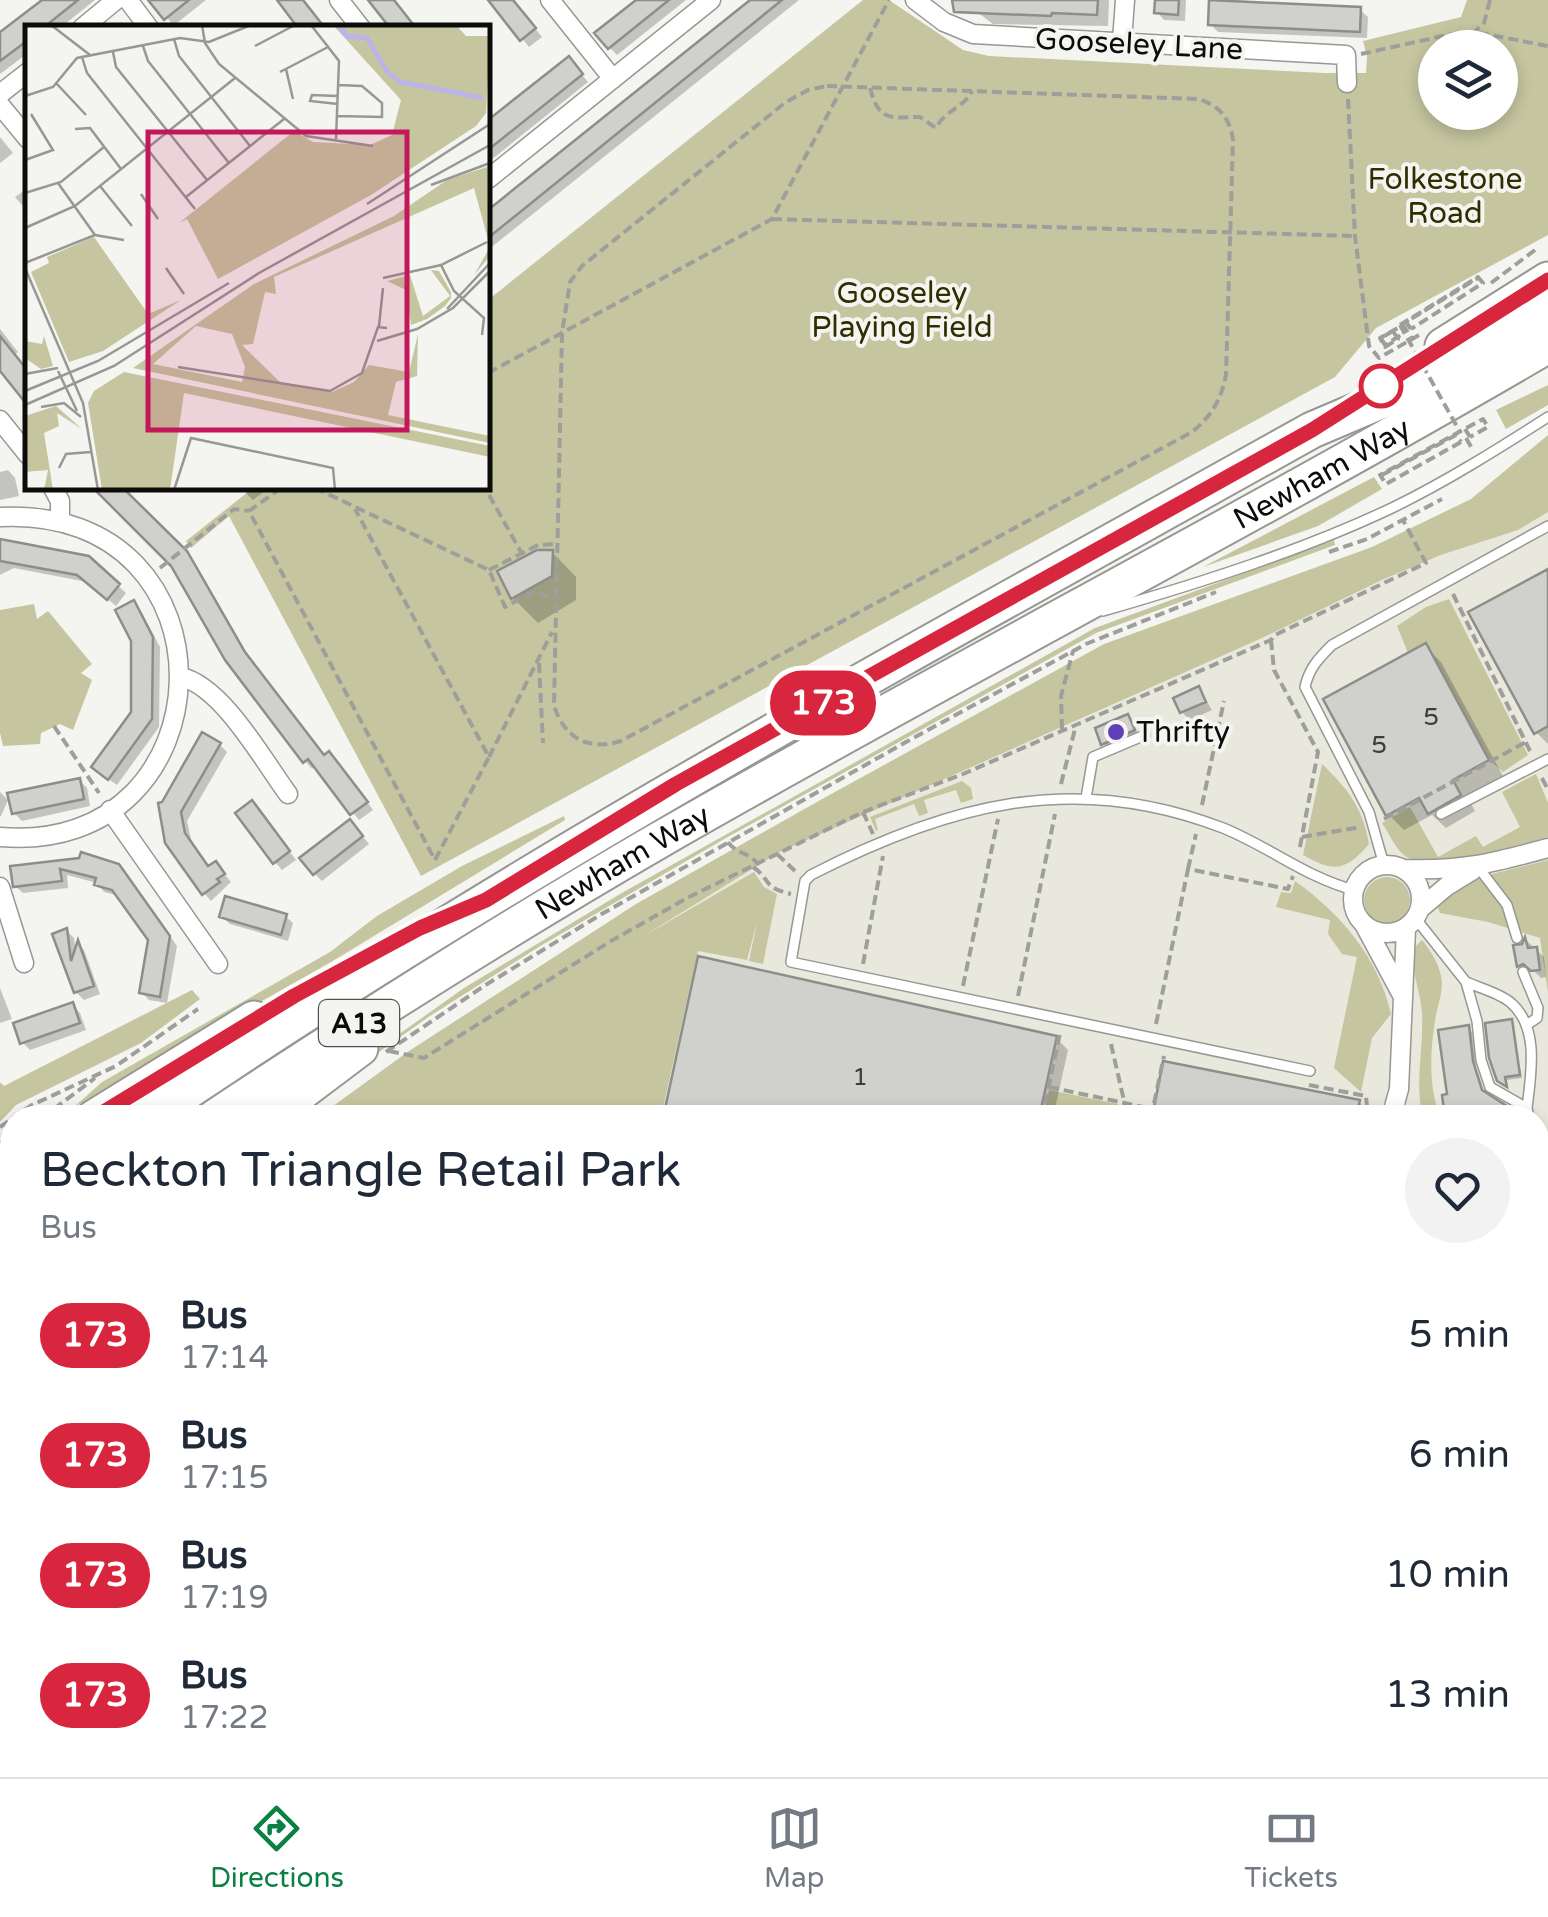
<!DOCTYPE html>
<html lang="en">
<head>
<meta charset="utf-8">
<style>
	body { margin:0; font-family:"Varela Round",sans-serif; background:#f2f2f3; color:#1f2937; height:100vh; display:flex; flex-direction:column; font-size:38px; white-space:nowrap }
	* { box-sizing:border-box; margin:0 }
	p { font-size:32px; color:#747a83 }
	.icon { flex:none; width:55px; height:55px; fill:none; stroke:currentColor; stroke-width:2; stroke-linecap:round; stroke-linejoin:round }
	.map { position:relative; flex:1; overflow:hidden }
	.panel { position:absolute; left:0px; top:1105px; width:1550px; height:672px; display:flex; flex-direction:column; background:#fff; border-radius:40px 40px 0 0; box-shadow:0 5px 15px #0003 }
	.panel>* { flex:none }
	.badge { padding:0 20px; border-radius:32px; font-size:35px; line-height:65px }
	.controls { position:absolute; left:1418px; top:30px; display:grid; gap:20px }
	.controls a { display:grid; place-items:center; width:100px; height:100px; border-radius:50%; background:#fff; box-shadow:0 5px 15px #0003; font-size:50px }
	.map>.badge { position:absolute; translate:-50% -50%; box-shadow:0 0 0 5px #fff }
	.round { display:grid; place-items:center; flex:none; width:105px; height:105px; border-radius:52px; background:#f2f2f3 }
	.overview { display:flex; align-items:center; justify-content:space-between; height:170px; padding:0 40px }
	h1 { font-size:48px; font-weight:600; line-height:75px }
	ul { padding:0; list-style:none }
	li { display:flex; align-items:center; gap:30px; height:120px; padding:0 40px }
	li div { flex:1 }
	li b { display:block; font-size:38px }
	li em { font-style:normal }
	li .badge { min-width:110px; font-weight:700; text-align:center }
	.tab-bar { display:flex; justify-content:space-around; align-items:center; height:140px; border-top:2px solid #e0e1e3; background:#fff; font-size:28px; color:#747a83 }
	.tab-bar a { display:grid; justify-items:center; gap:5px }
	.tab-bar .on { color:#0b8043 }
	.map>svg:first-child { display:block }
	.built { fill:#e8e8dd }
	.green { fill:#c5c69f; fill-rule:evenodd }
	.shadow { fill:#0003 }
	.building { fill:#d0d0cd; stroke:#8d8d8a; stroke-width:2.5 }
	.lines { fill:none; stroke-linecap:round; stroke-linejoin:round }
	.lane-casing { stroke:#979794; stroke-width:12 }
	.street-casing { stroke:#979794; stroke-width:21 }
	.secondary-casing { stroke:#979794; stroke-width:29 }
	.highway-casing { stroke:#979794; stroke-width:39 }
	.path { stroke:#9e9e9b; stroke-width:4; stroke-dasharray:10 5; stroke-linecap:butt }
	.lane { stroke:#fff; stroke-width:9 }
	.street { stroke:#fff; stroke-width:18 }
	.secondary { stroke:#fff; stroke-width:25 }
	.highway { stroke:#fff; stroke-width:35 }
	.path-bridge { stroke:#9e9e9b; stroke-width:4; stroke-dasharray:10 5; stroke-linecap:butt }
	.line-casing { stroke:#fff; stroke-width:22 }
	.line { stroke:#d7263d; stroke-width:15 }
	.stop-dot { fill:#fff; stroke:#d7263d; stroke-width:5 }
	.poi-dot { fill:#603fb8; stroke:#f4f4f0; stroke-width:4 }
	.labels { text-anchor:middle; stroke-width:8; stroke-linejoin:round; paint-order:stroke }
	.number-label { font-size:25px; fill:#3d3d3c }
	.shield { fill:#f4f4f0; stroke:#525250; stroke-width:2.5 }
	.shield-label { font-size:28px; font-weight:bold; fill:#0c0c0b }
	.street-label { font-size:30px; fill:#0c0c0b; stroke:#f4f4f0 }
	.park-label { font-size:30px; fill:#2e2e01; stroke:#f4f4f0 }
	.poi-label { font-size:30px; fill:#0c0c0b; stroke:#f4f4f0; text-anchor:start }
	.inset-river { fill:none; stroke:#bab4e8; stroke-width:5 }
	.inset-road { fill:none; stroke:#979794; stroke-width:2.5 }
	.view { fill:#c2185b; fill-opacity:0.15; stroke:#c2185b; stroke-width:5 }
	.inset-edge { fill:none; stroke:#0c0c0b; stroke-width:5 }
</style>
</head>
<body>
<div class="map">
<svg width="1548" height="1777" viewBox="0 0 1548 1777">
	<rect width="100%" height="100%" fill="#f4f4f0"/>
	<!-- built -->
	<path class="built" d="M1548,512V1467L1538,1465V1118H525L585,971L778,853L1260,639L1384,579L1441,555L1518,530Z
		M1538,1475H1548V1712L1538,1710Z
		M215,1765H1212L1270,1777H213Z"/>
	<!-- green -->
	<path class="green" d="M863,0H889L963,50L989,56L1325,73H1366L1367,57L1363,41L1461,17L1467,0H1548V235L1376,328L1335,377L421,876L229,516L191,548L186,541L253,488H488V300ZM1435,48H1500V112H1435Z
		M1548,385V405L1506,429L1496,410Z
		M1548,435V512L1518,530L1441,555L1384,579L1260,639L778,853L642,937L754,872L764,887L777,894L763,964L749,961L757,922L747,960L698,951L661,1117H318L409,1051L636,904L824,798L1104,644L1372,547L1471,499Z
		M1374,477L1382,489L1318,526L1203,567Z
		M1334,540L1335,545L1096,633L726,838L542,945L430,1016L287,1117L281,1118L464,988L620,894L1095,628Z
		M1449,599L1528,755L1503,772L1489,760L1426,644L1408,653L1397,626L1426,607Z
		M34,604L37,619L48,611L92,664L81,673L92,680L73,730L60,724L41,733L40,744L3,746L0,733V610Z
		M1322,764C1348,789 1363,808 1369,844C1346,871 1334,873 1303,855Z
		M1536,774L1548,803V837C1516,845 1430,877 1404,855C1395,848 1389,833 1382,823L1410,807L1438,857L1476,836L1483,847L1520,827L1502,792Z
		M962,781L971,788L973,799L961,803L956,790L924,800L928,813L919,816L914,804L875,819L878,830L876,831L870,817Z
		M564,816L565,820L331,962L73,1108L102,1082L330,952L377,916L462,866Z
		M1548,860V993L1540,938L1488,922L1440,913L1431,889Z
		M1364 900a23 23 0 1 1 46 0a23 23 0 1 1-46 0Z
		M1295,881C1341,914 1378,957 1391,1014L1372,1038L1361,1092L1334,1068L1357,957L1342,954L1328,934L1330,920L1276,907L1281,892L1291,893Z
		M1422,940C1432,952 1441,967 1442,983C1442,994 1438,1005 1436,1015C1430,1049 1428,1085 1440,1117H1423C1414,1082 1424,1049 1422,1013C1420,989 1412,976 1413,949Z
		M192,990L200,999L141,1043L16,1105L0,1122V1082L4,1086Z
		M1049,1090L1118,1104L1122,1117H1043Z
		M12,1341V1431L0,1428V1350Z
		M0,1462L12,1465V1765H208V1777H0Z
		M1212,1765H1520L1548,1771V1777H1270Z"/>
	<!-- shadow -->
	<path class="shadow" d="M46,0H95L60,28H28V53L0,74V35Z
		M156,0H206L173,26Z
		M491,0H512L542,37L529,47Z
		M640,0H686L617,55L610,48Z
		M754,0H799L488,250V213Z
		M961,0H1109L1108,26L993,24Z
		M1157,0H1186L1185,21L1164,20L1157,12Z
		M1360,10L1368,17L1367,38L1218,32L1210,24Z
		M569,59L588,82L491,160L488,157V124Z
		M0,137L13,153L0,163Z
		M28,188V212L15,197Z
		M0,329L18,352L0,367Z
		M8,470L15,478L19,496L0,500V472Z
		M97,488H120L194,561L252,662L325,757L336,761L373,810L359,820L316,766L312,769L305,761L173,564Z
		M241,488H269L253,500Z
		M0,543L88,558L126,593L116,606L87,582L14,568L0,575Z
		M552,552L576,577V600L538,623L513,598L500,572Z
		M1548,571V744L1536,732Z
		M134,603L141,611L160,647L159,727L117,785L101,774L133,713Z
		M1425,646L1441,662L1503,776L1467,796L1475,811L1446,828L1432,815L1404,830L1388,814Z
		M1199,689L1212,710L1190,720L1182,712Z
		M1128,717L1141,738L1111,751L1103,743Z
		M220,745L227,752L187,821L192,843L210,868L216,864L231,882L211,901L204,893L160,805Z
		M79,780L87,788L90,806L22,821L14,813Z
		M0,792L8,800L1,816H0Z
		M259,811L296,860L282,870L275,862Z
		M357,829L369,844L322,881L315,874Z
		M81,861L126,874L177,946L167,1003L149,1000L141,992L150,940L120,896L104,892L97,883L67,875L68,888L23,893L15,886Z
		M285,916L293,923L288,941L230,924L222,917Z
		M67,931L74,938L76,954L79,945L84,950L100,994L84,1000L76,992L55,935Z
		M1527,941L1544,957L1546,977L1541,978L1533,970L1526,973L1519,966Z
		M0,988L12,1019L0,1023Z
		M73,1005L80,1013L86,1030L30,1050L22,1042Z
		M1511,1022L1522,1078L1507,1080L1508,1087L1503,1084Z
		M1468,1028L1472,1032L1476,1067L1485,1094L1510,1111L1489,1114V1118H1448Z
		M1056,1038L1068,1050L1053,1118H665Z
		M1359,1102L1374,1118H1154Z
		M1538,1240L1548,1241V1414H1538Z
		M250,1765H537L535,1777H248Z
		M606,1765H721L719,1777H603Z
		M736,1765H876L874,1777H733Z
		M896,1765H983L995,1777H894Z"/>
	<!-- building -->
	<path class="building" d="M42,0H78L43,28H28V40L0,61V32Z
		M148,0H189L164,20Z
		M277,0H303L325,28H298Z
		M368,0H394L416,28H390Z
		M488,0H513L536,28L520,41Z
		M636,0H669L608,49L594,33Z
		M750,0H782L488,238V210Z
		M952,0H1098L1097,15L1052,13L1051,16L954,12Z
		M1155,0H1179L1178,15L1154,13Z
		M1209,0L1361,7L1360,32L1208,25Z
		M569,56L583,74L488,150V120Z
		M0,336L28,371V406L0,371Z
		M93,488H123L187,551L245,652L324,755L329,751L368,802L350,815L308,759L303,763L225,660L171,566Z
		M0,539L89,556L120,584L107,600L77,575L0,561Z
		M537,550H553L552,576L511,599L497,571Z
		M1548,569V726L1534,734L1468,612Z
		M134,600L153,637L152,719L108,780L91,767L131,712V641L115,610Z
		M1426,643L1489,760L1453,780L1461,795L1428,814L1419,798L1386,816L1323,699Z
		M1199,686L1206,702L1180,713L1173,698Z
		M1128,714L1135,730L1101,745L1095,728Z
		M202,732L221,743L181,812L185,833L208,866L216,861L225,874L217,879L220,882L202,895L165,843L158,803L162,802Z
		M80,778L84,799L12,814L7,793Z
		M252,800L290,851L273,864L235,813Z
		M350,819L363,836L313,875L299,858Z
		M81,852L119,864L170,936L160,997L139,993L148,940L112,890L94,885L96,878L60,869L62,881L13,887L10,866L79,858Z
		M225,896L287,914L281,935L219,917Z
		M67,928L71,961L78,940L94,986L74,993L52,934Z
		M1525,937L1528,948L1537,947L1540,970L1531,971L1523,964L1517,967L1513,945L1522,944Z
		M698,956L1057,1036L1039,1118H663Z
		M73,1002L80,1023L20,1044L13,1023Z
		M1512,1019L1520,1075L1505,1077L1507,1087L1497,1081L1489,1058L1485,1023Z
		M1469,1025L1473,1061L1482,1090L1510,1108L1486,1111L1487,1118H1445L1442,1095L1447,1094L1438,1030Z
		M1163,1061L1360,1100L1356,1118H1152Z"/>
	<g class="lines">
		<defs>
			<path id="lane" d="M1103,611C1200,583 1304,550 1394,507C1447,481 1498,449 1548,417
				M1086,798L1093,757L1145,735
				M1441,814L1548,759
				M1384,865L1369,812L1305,687C1309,668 1319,658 1332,645L1548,526
				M1478,867L1507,905L1517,938
				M1416,919L1466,982L1477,1021L1481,1060L1490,1087L1527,1108L1529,1118
				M1523,972L1538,1008L1537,1018L1528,1024
				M1466,982C1480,988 1499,993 1510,1002C1540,1027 1531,1074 1527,1108L1514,1118
				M1310,1071L791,962L805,881L811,875C947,805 1074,770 1223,828C1268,846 1307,878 1354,890
				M1538,1156L1545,1188
				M1538,1490L1548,1491
				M1538,1663L1548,1665
				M313,1777L315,1765
				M555,1777L557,1765
				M709,1777L711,1765
				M874,1777L877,1765
				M1013,1777L1016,1765"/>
			<path id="street" d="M128,0L149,28
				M339,0L361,28
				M550,0L613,79
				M915,0L944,22L973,34L1346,55L1347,83
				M82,28L116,0
				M1122,41L1125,0
				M0,94L28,72
				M0,105L28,139
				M488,179L711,0
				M0,420L28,455
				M53,488L60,501V520
				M0,517C245,505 232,857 0,837
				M181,677C222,686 263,760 288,794
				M110,810L218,964
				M1353 899a34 34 0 1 1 68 0a34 34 0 1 1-68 0Z
				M1404,869C1462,871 1493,863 1548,848
				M0,887L24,963
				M1421,908L1447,886L1473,870
				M1365,926L1402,995
				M1391,1118L1399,1089L1406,929"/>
			<path id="secondary" d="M1538,1194L1548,1192"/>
			<g id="highway">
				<path d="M1443,346L1548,280"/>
				<path d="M94,1118L254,1019"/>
				<path d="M148,1118C521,863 918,650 1312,430L1411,388L1548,314"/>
				<path id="s1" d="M214,1118C361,1021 509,927 661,839C955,670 1256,516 1548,345"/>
				<path d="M267,1118L360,1048"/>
				<path d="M0,1184L12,1175"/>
				<path d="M0,1220L12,1211"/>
				<path d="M0,1265L12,1256"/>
				<path d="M0,1306L12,1297"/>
			</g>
		</defs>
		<!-- lane casing -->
		<use href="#lane" class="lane-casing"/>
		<!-- street casing -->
		<use href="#street" class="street-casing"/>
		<!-- secondary casing -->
		<use href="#secondary" class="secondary-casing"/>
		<!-- highway casing -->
		<use href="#highway" class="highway-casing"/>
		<!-- path -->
		<path class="path" d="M1472,34L1484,23L1490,0
			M1361,54L1452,34L1480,33L1548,46
			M827,86L1198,99C1219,105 1230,118 1233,140L1226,374C1222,398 1212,416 1192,432L621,741C589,751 565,739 554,706L562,333L570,282L582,266L786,102L808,90Z
			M870,88C879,123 891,117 920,117L936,128C946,109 964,108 972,91
			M1348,99L1355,236L1369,346L1379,358L1419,335
			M772,219L1355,236
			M1491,283L1539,247
			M1400,325L1478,277L1483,283L1411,329
			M1393,331L1398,339L1385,347L1380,338L1403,325L1412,339
			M488,373L772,219L889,0
			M1466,438L1473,450
			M1461,442L1386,484L1380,475L1483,419L1488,427L1470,437
			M281,488L249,511L435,860L489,757L355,509
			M315,488L489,570L505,607L533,592L554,598
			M489,495L521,552
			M1329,552L1367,539L1442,499
			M160,568L234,509L249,511
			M489,570L538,545L556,544
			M1453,594L1530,751
			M1271,640L1274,670L1318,752L1299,852
			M539,663L543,743
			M54,726L99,793
			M1062,729L1061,696L1073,651
			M489,757L552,632
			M1542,778L1548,790
			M1061,784L1076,725
			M1202,805L1224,701
			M863,812L873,834
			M1384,819L1526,742
			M1302,837L1361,827
			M728,842C736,854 749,852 758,864
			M777,854L795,871
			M753,867C772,880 761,887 791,894
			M1188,869L1196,834
			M863,964L883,856
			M963,986L998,819
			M1018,996L1055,814
			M1156,1024L1188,869L1288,889L1293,876
			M1111,1044L1128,1118
			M389,1051L424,1058L611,941L689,897L863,812L963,774L1271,640L1275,635L1426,563L1403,520
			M386,1052L484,986L600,915L906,742L1086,644L1216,592
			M1309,1085L1366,1096L1368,1118
			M1049,1087L1153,1109
			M42,1118L95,1078
			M1042,1118L1060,1033
			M1151,1118L1164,1056
			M0,1127L32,1105L116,1066L198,1009
			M0,1143L12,1136
			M0,1438L12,1441
			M0,1607H12
			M1538,1760L1548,1762
			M188,1777L189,1765"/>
		<!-- lane -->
		<use href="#lane" class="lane"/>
		<!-- street -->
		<use href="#street" class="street"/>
		<!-- secondary -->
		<use href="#secondary" class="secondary"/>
		<!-- highway -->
		<use href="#highway" class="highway"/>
		<!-- path-bridge -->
		<path class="path-bridge" d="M1400,325L1460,432
			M1411,329L1406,322L1478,278
			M1393,331L1381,338L1385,345L1404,333
			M1465,429L1470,437
			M1382,475L1456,435L1461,442"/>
	</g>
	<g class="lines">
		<defs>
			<path id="line" d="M94,1118L294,996L420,928L486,900L676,784L1312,430L1548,280"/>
		</defs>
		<!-- line casing -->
		<use href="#line" class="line-casing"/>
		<!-- line -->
		<use href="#line" class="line"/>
	</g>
	<!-- markers -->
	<circle class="stop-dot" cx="1381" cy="386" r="20"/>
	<circle class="poi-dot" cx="1116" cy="732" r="10"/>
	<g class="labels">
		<!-- number labels -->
		<g class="number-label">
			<text x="1431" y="725">5</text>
			<text x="1379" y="753">5</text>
			<text x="860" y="1085">1</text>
		</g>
		<!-- shield labels -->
		<rect class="shield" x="319" y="1000" width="80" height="46" rx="8"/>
		<g class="shield-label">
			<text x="359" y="1033">A13</text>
		</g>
		<!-- street labels -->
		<g class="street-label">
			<text transform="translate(1139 44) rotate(3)" y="10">Gooseley Lane</text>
			<text dy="10" stroke="none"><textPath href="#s1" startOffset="1282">Newham Way</textPath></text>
			<text dy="10" stroke="none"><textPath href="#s1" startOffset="482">Newham Way</textPath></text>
		</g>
		<!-- park labels -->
		<g class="park-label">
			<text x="1445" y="189">Folkestone<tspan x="1445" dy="34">Road</tspan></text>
			<text x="902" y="303">Gooseley<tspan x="902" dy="34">Playing Field</tspan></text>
		</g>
		<!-- poi labels -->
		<g class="poi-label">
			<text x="1136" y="742">Thrifty</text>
		</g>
	</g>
	<!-- overview -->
	<g transform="translate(25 25)">
		<rect width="465" height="465" fill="#f4f4f0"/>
		<path d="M308,0H431L441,11H465L461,88L451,101L346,170L193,254L162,194L154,198L269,106L288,117L345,120L367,110L376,75ZM465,141V231L449,250L465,222L449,163L249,252L251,269L240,267L228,319L217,320L255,357L307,367L329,357L344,340L384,347L393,309L392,351L371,357L363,390L465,411V418L108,343L229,259L369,191L422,155ZM171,301L207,309L220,342L217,357L128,339ZM69,212L123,289L156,275L78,326L44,337L6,247L24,238L22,232ZM406,245L414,246L426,267V273L420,281L402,294L386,300L381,265L362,256L385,250L398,291L425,271ZM19,311L28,341L16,344L0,333V316L17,319ZM99,347L465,421V432L159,368L145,465H77L63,378L69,366ZM31,381L57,404L32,388L34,401L19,408L28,465H19L23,445L0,447V391Z" fill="#c5c69f" fill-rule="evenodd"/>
		<path class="inset-river" d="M314,0L322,11L342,13L363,48L376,57L458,73"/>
		<path class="inset-road" d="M26,0L65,30M177,0L180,18L194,39L281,111L348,121M286,0L314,36L311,114M149,14L154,31L225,121M118,21L123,36L204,138M230,21L270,0M88,27L91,42L182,155M57,32L62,48L170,184M261,44L268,74M255,47L303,22M31,58L61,90M0,71L28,62L52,33L155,13L184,17L226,0M313,79L285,76L287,70L313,71M312,91L357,92V78L337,61L313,60M50,104L65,103L96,144M0,135L28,125L6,89M33,158L70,210L99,215M406,160L465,138M75,161L107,201M0,168L36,157L79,122M116,169L133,194M161,172L259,94M342,179L465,99M0,203L50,181L210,53M0,238L70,210M416,240L429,266L459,293L457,310M0,243L58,378L73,465M141,243L159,269M358,253L416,240L462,217M422,284L465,238M354,301L358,263M352,316L392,304L428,283L465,246M153,342L305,366L337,348L353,302L362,303M33,346L52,386M0,349L33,343M0,366L73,336L204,258M0,380L89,341L234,248L465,120M16,382L39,378L56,392M34,443L41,429L66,427M149,465L166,413L308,443L310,465"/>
		<path class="view" d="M123,107H382V405H123Z"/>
		<rect width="465" height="465" class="inset-edge"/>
	</g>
</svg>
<div class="controls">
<a><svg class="icon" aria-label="layers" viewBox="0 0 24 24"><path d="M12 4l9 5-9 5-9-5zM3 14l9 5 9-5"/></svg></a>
</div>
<b class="badge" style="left:823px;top:703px;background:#d7263d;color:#fff">173</b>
<section class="panel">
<div class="overview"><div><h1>Beckton Triangle Retail Park</h1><p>Bus</p></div><a class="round"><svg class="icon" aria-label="heart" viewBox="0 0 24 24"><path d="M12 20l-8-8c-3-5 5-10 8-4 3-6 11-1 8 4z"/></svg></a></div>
<ul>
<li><span class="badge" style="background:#d7263d;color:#fff">173</span><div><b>Bus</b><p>17:14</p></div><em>5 min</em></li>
<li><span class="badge" style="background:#d7263d;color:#fff">173</span><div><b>Bus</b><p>17:15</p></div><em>6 min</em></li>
<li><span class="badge" style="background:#d7263d;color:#fff">173</span><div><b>Bus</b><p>17:19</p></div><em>10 min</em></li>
<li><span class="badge" style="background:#d7263d;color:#fff">173</span><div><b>Bus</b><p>17:22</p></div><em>13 min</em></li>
</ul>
</section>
</div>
<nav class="tab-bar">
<a class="on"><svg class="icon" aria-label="directions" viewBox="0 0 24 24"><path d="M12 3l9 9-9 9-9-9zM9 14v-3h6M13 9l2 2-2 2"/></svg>Directions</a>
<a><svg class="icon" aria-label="map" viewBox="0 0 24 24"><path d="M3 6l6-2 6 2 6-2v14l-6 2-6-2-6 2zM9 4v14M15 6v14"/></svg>Map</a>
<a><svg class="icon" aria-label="tickets" viewBox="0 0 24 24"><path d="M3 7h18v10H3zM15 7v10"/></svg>Tickets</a>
</nav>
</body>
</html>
